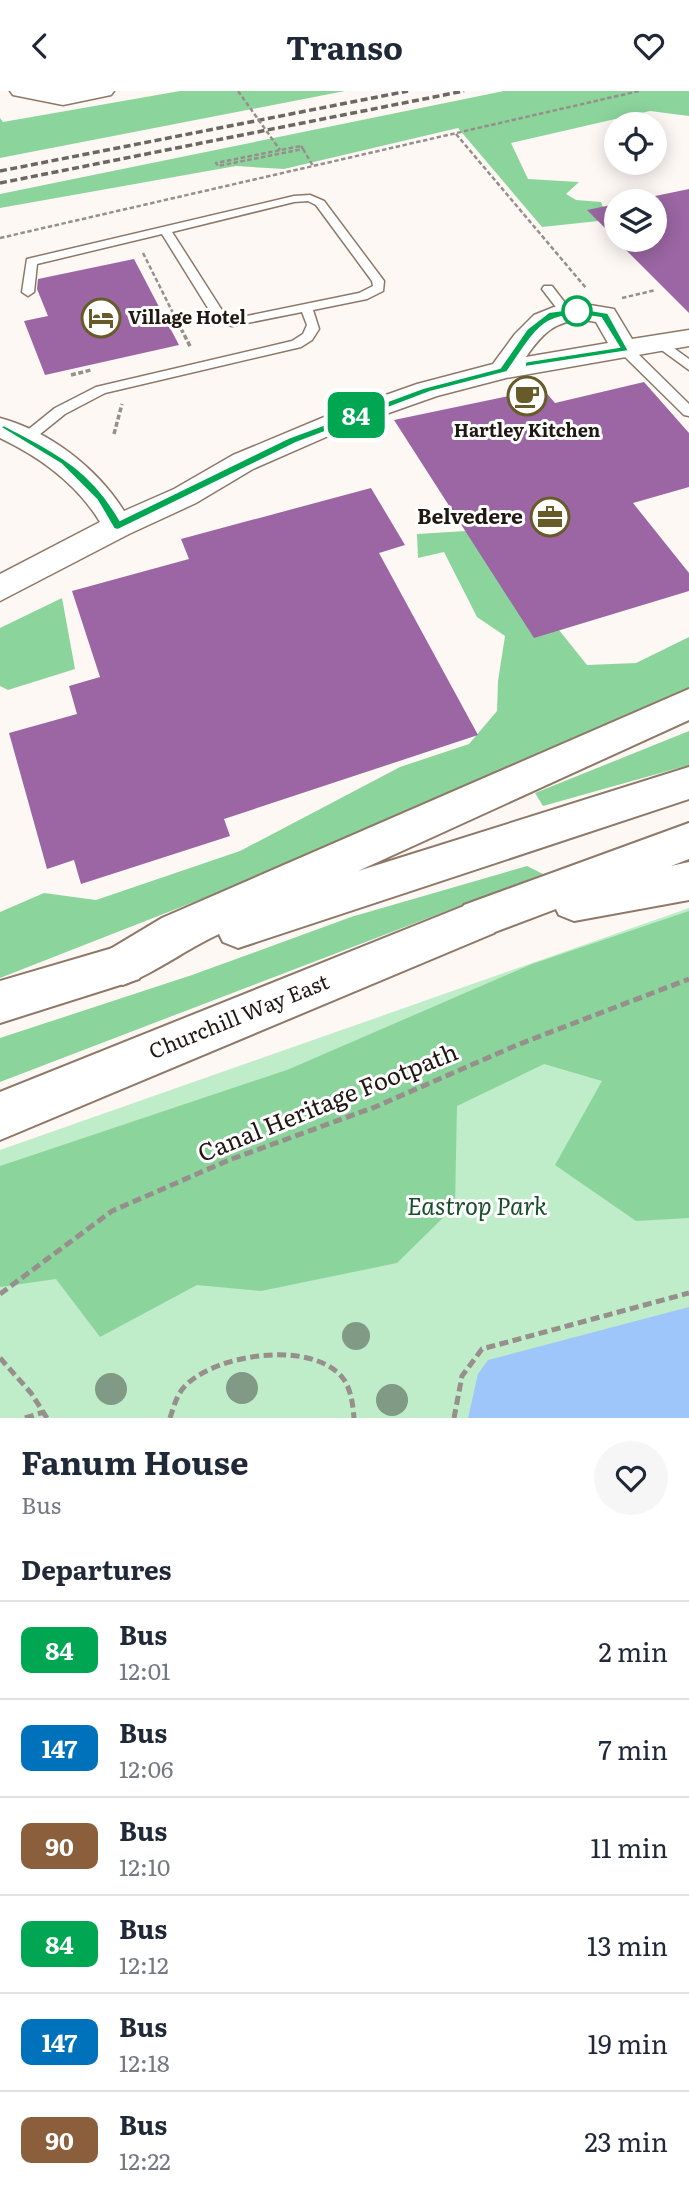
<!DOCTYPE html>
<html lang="en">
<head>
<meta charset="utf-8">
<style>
	body { margin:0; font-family:Literata,serif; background:#f6f6f7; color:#1f2937; height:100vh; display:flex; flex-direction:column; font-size:26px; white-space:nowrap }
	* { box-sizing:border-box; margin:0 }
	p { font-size:23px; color:#747a83 }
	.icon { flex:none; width:38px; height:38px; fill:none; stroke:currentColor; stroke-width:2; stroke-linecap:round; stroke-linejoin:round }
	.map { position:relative; height:1327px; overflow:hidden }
	.details { display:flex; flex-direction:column; background:#fff; flex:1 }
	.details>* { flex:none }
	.badge { padding:0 14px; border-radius:10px; font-size:24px; line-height:46px }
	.controls { position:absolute; left:604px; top:21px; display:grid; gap:14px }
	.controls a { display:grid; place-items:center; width:63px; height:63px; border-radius:50%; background:#fff; box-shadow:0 4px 18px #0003; font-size:35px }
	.map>.badge { position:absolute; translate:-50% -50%; box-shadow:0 0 0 4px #fff }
	h2 { padding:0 21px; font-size:26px; line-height:63px }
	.round { display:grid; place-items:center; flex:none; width:74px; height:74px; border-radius:37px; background:#f6f6f7 }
	.headline { display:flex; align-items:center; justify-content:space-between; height:119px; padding:0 21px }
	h1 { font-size:33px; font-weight:700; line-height:52px }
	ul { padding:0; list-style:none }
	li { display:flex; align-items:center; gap:21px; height:98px; padding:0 21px; border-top:2px solid #e0e1e3 }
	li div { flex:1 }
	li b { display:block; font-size:26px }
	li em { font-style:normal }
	li .badge { min-width:77px; font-weight:700; text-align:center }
	header { display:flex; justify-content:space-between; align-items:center; height:91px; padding:0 21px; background:#fff; font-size:32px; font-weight:700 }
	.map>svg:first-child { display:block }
	.green { fill:#bfecc9 }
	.forest { fill:#8bd59d }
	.water { fill:#9fc6fb }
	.building { fill:#9b66a3 }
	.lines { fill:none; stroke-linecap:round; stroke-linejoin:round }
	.service-casing { stroke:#8e7868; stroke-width:3 }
	.minor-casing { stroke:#8e7868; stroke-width:3 }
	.primary-casing { stroke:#8e7868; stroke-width:4 }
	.trunk-casing { stroke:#8e7868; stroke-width:4 }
	.path-far2 { stroke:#968f8b; stroke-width:2.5; stroke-dasharray:4.5 2.5; stroke-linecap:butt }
	.path-far1 { stroke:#968f8b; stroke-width:3.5; stroke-dasharray:5 2.5; stroke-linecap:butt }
	.path { stroke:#968f8b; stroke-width:5; stroke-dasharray:9 4.5; stroke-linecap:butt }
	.service { fill:#fff; fill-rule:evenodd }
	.minor { fill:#fff; fill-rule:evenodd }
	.primary { fill:#fff; fill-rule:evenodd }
	.trunk { fill:#fff; fill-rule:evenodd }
	.rail { stroke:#6e6661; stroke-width:3.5; stroke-dasharray:7 3.5; stroke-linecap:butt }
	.path-bridge { stroke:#968f8b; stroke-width:2.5; stroke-dasharray:4.5 2.5; stroke-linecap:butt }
	.tree { fill:#809a85 }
	.line { fill:#00a651; stroke:#fff; stroke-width:2 }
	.stop-dot { fill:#fff; stroke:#00a651; stroke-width:3.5 }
	.labels { text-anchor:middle; stroke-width:6; stroke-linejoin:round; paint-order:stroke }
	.far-poi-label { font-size:18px; font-weight:bold; fill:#211812; stroke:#fff; text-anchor:start }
	.poi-label { font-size:21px; font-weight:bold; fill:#211812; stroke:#fff; text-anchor:end }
	.street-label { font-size:21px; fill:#211812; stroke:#fff }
	.near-street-label { font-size:24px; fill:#211812; stroke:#fff }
	.near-park-label { font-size:24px; font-style:italic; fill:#194e2b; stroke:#fff }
</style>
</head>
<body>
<header><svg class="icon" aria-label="back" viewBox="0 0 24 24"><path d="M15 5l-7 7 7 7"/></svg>Transo<svg class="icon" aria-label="heart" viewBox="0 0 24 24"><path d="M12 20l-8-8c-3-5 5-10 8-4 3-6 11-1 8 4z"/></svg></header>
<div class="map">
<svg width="689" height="1327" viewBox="0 0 689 1327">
	<rect width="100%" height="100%" fill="#fdf8f4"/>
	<!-- green -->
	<path class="green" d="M689,817V1327H0V1059Z"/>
	<!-- forest -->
	<path class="forest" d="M180,0H345L0,67V27L3,31Z
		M504,0H689V25L650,20L511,52L528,88L579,91L566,103L576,109L601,111L608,129L542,136L458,37L284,78L236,75L0,117V103Z
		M466,440L559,539L587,574L636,572L689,546V597L222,800L0,887V821L44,802L96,809L240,760L400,676L469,653L497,620L498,590L505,545L477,526L444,461L418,467L417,443Z
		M62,507L75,578L8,599L0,595V537Z
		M689,640V674L543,715L535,702Z
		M527,775L543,783L0,991V947L192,884L351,826Z
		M689,820V1127L636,1130L555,1074L602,990L544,973L457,1015L455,1115L397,1172L261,1200L197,1194L100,1246L56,1188L0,1196V1075L287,979L532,873Z"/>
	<!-- water -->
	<path class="water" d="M689,1216V1327H468L478,1283L488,1269Z"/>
	<!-- building -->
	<path class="building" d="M689,98V222L616,149H654V110H631Z
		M616,113V148L587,119Z
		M134,168L179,254L45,284L24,230L48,225L37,198L38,188Z
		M644,291L689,342V396L633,412L689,482V500L534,547L394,329L543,298L555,312Z
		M371,397L405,454L379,462L478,644L224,728L230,745L81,793L74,769L47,778L9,642L77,623L69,595L100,586L72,500L189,468L181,448Z"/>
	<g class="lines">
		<defs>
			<path id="service" d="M310,104L324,110L384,190L383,200L367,208L313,219L319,238L312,249L301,256L105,302L65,323L29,352H19V346L55,317L96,296L292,250L303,243L307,234L302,221L232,235L216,230L162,143L37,173L34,201L28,205L22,201L27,168L294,105ZM308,110L316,114L372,190L373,195L359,202L242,226L225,224L172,141L294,111Z
				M544,195H552L572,221L570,224H562L542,198Z
				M661,248L689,268V279L656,255L655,252Z
				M625,254L630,255L689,313V325L684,324L620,261L619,258Z"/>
			<path id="minor" d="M10,0H114L111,4L63,14L13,4Z
				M584,213L614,218L632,248L689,239V255L506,287L437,305L349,336L253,378L196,412L129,443L0,510V483L100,431C77,393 40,366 0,347V327C49,340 97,377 124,420L174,398L233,364L329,324L417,293L493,273L515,243L534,224L554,216ZM584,229L596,231L608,252L526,266C542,243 555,229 584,229Z"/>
			<path id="primary" d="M479,809L494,814L500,828L494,842L0,1049V1001Z
				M123,854L139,860L145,874L139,888L0,932V890Z"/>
			<path id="trunk" d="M689,598V629L358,780L689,676V708L238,857L223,851L219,843C186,858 157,881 123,894L107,888L101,874L107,860L162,827Z
				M689,732V768L671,775L689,771V809L574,830L559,824L556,818L479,847L464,842L458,828L464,814Z"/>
		</defs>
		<!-- service casing -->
		<use href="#service" class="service-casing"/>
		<!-- minor casing -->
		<use href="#minor" class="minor-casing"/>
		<!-- primary casing -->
		<use href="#primary" class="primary-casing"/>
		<!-- trunk casing -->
		<use href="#trunk" class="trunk-casing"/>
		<!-- path-far2 -->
		<path class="path-far2" d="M456,43L586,197
			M301,55L303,58L218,75L216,72Z
			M303,58L313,75
			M0,147L639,0
			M143,162L175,226
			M622,207L656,199"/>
		<!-- path-far1 -->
		<path class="path-far1" d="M174,224L191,257
			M71,284L91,279
			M114,343L122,313"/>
		<!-- path -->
		<path class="path" d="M0,1203L112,1120L229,1069L375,1016L517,954L689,888
			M0,1267L31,1302L47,1327
			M25,1327L44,1321
			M170,1327C174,1315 177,1302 187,1293C219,1263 310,1249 342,1286C351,1297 353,1314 354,1327
			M454,1327L462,1285L482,1258L689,1202"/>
		<!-- service -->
		<use href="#service" class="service"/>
		<!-- minor -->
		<use href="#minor" class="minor"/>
		<!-- primary -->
		<use href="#primary" class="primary"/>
		<!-- trunk -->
		<use href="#trunk" class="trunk"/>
		<!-- rail -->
		<path class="rail" d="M0,80L408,0
			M0,92L464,0"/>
		<!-- path-bridge -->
		<path class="path-bridge" d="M238,0L280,59"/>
	</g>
	<!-- trees -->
	<g class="tree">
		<circle cx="356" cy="1245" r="14"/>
		<circle cx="242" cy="1297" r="16"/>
		<circle cx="111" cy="1298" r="16"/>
		<circle cx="392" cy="1309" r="16"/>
	</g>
	<!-- line -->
	<path class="line" d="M578,217L608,222L629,260L525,276V271L529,270L619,256L601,227C544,216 537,238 507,281L430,301L296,352L118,439L114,438L97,409L61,373L0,336L4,334C56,362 89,376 120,429L288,347L423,297L500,277L527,238L549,221Z"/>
	<!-- icons -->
	<defs>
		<symbol id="hotel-ring" viewBox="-11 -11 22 22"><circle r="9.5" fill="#fff" stroke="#675c29" stroke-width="1.5"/><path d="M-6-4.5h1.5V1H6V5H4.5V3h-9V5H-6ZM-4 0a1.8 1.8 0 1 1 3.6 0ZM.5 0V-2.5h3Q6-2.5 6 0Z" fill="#675c29"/></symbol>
		<symbol id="cafe-ring" viewBox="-11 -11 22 22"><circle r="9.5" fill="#fff" stroke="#675c29" stroke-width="1.5"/><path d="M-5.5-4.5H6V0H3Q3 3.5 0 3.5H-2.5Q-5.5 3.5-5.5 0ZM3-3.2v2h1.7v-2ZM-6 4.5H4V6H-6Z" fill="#675c29"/></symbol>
		<symbol id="office-ring" viewBox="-11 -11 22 22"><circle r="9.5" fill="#fff" stroke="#675c29" stroke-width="1.5"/><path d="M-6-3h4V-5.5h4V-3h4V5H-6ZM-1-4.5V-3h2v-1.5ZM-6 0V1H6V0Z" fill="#675c29"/></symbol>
	</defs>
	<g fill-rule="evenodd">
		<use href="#hotel-ring" x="79" y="205" width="44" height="44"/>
		<use href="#cafe-ring" x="505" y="283" width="44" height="44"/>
		<use href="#office-ring" x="528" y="404" width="44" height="44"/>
	</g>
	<!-- markers -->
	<circle class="stop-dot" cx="577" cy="220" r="14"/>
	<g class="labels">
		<!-- far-poi labels -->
		<g class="far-poi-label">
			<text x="128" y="233">Village Hotel</text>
			<text x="527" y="346" text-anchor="middle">Hartley Kitchen</text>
		</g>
		<!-- poi labels -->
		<g class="poi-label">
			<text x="523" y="433">Belvedere</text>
		</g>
		<!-- street labels -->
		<g class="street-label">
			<text transform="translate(239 926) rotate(-22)" y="7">Churchill Way East</text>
		</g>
		<!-- near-street labels -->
		<g class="near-street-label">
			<text transform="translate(328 1012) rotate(-22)" y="8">Canal Heritage Footpath</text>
		</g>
		<!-- near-park labels -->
		<g class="near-park-label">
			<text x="477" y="1124">Eastrop Park</text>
		</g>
	</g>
</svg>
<div class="controls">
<a><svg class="icon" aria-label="locate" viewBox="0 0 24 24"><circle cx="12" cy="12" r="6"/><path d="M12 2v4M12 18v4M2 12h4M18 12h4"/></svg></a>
<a><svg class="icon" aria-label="layers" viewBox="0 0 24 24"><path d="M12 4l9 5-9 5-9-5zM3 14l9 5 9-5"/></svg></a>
</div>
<b class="badge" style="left:356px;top:324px;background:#00a651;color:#fff">84</b>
</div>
<section class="details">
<div class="headline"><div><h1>Fanum House</h1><p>Bus</p></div><a class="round"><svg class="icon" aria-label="heart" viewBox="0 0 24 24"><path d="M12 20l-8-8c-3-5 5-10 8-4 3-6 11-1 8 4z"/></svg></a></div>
<h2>Departures</h2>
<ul>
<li><span class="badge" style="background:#00a651;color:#fff">84</span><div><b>Bus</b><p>12:01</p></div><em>2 min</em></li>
<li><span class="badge" style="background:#0072bc;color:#fff">147</span><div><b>Bus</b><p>12:06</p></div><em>7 min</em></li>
<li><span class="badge" style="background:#8b5e3c;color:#fff">90</span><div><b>Bus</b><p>12:10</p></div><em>11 min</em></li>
<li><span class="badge" style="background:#00a651;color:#fff">84</span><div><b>Bus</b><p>12:12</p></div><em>13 min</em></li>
<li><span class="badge" style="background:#0072bc;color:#fff">147</span><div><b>Bus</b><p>12:18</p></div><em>19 min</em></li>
<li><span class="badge" style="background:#8b5e3c;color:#fff">90</span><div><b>Bus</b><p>12:22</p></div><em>23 min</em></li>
</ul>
</section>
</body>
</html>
